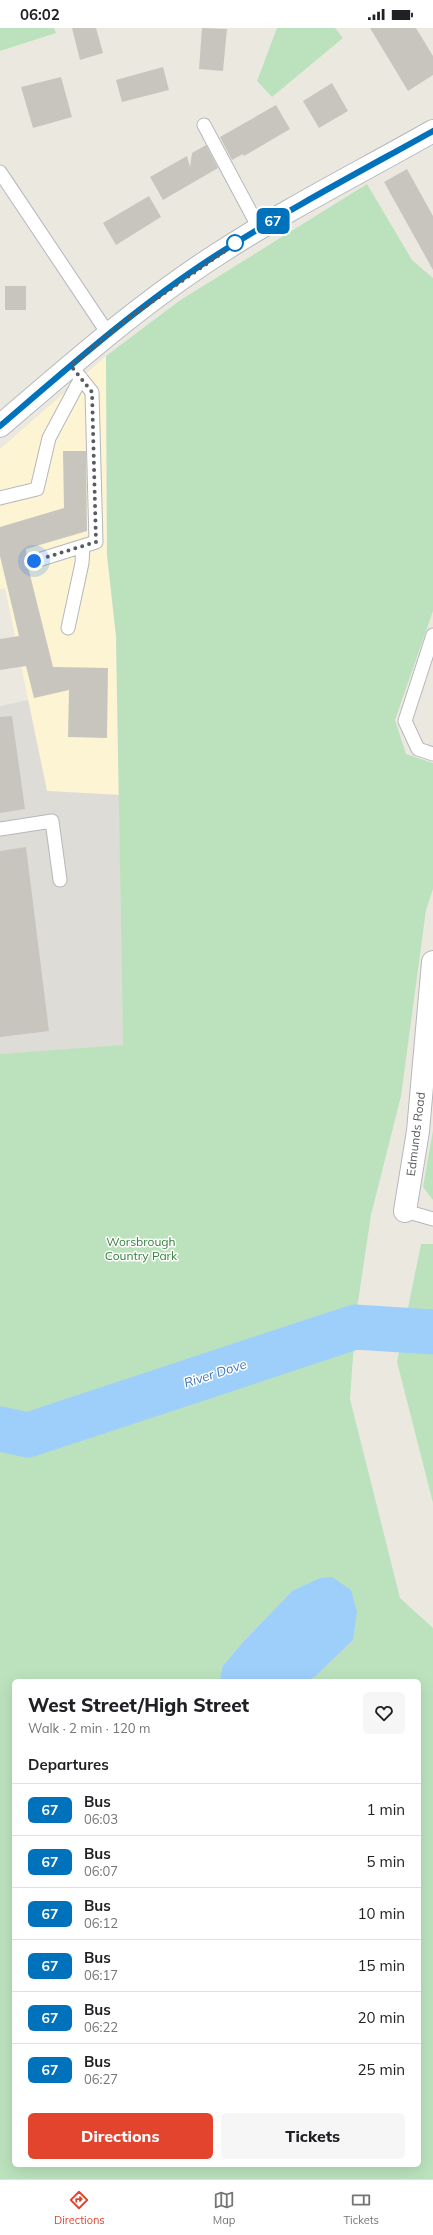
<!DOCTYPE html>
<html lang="en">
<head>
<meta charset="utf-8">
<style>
	body { margin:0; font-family:Mulish,sans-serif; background:#f6f6f6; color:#202124; height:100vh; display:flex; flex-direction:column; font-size:15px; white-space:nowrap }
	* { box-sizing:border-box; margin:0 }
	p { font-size:13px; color:#757577 }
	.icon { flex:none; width:22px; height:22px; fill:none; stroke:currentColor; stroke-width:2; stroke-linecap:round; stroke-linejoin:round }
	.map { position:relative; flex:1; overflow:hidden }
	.drawer { position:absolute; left:12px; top:1651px; width:409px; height:488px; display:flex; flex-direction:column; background:#fff; border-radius:6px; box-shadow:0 4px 16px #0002 }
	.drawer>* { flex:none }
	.badge { padding:0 8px; border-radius:6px; font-size:14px; line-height:26px }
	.you { position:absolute; width:20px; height:20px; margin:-10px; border:3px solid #fff; border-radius:50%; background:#1a73e8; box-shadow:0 0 0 6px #1a73e833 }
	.map>.badge { position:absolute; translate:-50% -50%; box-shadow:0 0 0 2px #fff }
	h2 { padding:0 16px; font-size:15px; line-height:36px }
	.round { display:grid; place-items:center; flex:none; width:42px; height:42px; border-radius:6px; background:#f6f6f6 }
	.headline { display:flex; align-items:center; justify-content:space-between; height:68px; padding:0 16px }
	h1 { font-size:19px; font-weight:800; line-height:30px }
	.primary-button { display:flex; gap:8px; margin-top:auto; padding:8px 16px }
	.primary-button a { flex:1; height:46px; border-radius:6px; background:#e2442e; color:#fff; font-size:16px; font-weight:800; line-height:46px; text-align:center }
	.primary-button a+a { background:#f6f6f6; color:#202124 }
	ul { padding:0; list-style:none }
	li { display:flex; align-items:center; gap:12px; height:52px; padding:0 16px; border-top:1px solid #e0e0e0 }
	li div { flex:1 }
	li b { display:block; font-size:15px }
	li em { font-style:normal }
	li .badge { min-width:44px; font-weight:700; text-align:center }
	.status { display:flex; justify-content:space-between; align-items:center; height:28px; padding:0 20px; background:#fff; direction:ltr }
	.status svg { height:11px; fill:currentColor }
	.menu { display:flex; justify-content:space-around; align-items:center; height:56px; border-top:1px solid #e0e0e0; background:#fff; font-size:11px; color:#757577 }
	.menu a { display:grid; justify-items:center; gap:2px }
	.menu .on { color:#e2442e }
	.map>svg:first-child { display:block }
	.commercial { fill:#fcf4d3 }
	.industrial { fill:#dedcd7 }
	.green { fill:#bce2bd; fill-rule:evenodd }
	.water { fill:#9ecffb }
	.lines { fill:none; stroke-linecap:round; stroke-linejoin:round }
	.river { stroke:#9ecffb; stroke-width:45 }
	.building { fill:#c8c5bf }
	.service-casing { stroke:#b5b7bc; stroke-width:15 }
	.minor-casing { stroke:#b5b7bc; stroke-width:24 }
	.secondary-casing { stroke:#b5b8be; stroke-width:24 }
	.service { stroke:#fff; stroke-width:13 }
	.minor { stroke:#fff; stroke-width:22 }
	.secondary { stroke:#fff; stroke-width:22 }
	.line-casing { stroke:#fff; stroke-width:9 }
	.line { stroke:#0072bc; stroke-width:6 }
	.walk { stroke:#585b60; stroke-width:4; stroke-dasharray:0 7.2 }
	.stop-dot { fill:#fff; stroke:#0072bc; stroke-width:2 }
	.labels { text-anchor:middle; stroke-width:3; stroke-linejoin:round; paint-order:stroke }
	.street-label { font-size:12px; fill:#585b60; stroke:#fff }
	.park-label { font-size:12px; fill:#37803d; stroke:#fff }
	.water-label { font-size:13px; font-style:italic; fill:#4074b4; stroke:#fff }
</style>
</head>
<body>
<div class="status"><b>06:02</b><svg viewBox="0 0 49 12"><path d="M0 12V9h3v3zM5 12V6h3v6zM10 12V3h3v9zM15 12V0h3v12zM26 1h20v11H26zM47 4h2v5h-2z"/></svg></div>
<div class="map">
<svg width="433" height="2151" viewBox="0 0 433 2151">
	<rect width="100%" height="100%" fill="#ebe9df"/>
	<!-- commercial -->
	<path class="commercial" d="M106,328L107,527L116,608L119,767L47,763L5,560L0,561V421Z"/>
	<!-- industrial -->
	<path class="industrial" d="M28,672L47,763L119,767L123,1018L0,1026V678Z"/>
	<!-- green -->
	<path class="green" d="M0,0H54L56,5L0,23Z
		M277,0H335L343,10L272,69L257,53Z
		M367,156L412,232L433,250V583L395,692L406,726L433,735V861L426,882L401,1068L371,1187L356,1287L350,1371L400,1570L433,1600V2151H0V1026L123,1017L116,608L107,527L106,328L179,273ZM292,1563L353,1612L316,1648L307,1653H419V2137H14V1653H220L222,1639L242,1615Z
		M433,1102V1172L423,1159Z
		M421,1216H433V1475L397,1334Z"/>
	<!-- water -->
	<path class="water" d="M332,1549L351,1562L357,1584L353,1612L316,1648L307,1653H220L222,1639L242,1615L292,1563L320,1550Z"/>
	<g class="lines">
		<!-- river -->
		<path class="river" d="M0,1401L28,1407L355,1299L433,1304"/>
	</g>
	<!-- building -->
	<path class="building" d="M72,0H96L103,25L80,32Z
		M202,0L227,1L223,43L199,41Z
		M370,0H416L433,28V47L408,63Z
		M163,39L169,62L122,74L116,52Z
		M61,49L72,89L33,100L21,59Z
		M332,55L348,83L319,100L303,73Z
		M276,77L290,101L244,128L243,126L232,132L220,109Z
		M206,117L218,140L163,172L150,149L187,128L190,139L192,125Z
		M407,141L433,188V242L384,154Z
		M149,168L161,189L116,217L103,195Z
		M5,258H26V282H5Z
		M63,423H86L87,503L26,521L27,535L53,639L108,640L107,710L68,709L69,662L34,670L26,638L0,642V611L19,608L0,528V499L64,480Z
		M12,688L25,781L0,785V689Z
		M26,819L49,1003L0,1009V823Z"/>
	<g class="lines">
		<defs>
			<path id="service" d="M204,97L259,200
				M0,144L109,307
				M0,470L37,461L49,410L81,350
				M35,533L96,514L92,364L71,338
				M68,600L82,535L83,518
				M433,607L405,693L418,721L433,726
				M0,801L52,793L60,852
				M405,1183L433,1191"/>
			<path id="minor" d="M405,1183L418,1103L433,934"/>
			<path id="secondary" d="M0,398C70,338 140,276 218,226C287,181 361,144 433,103"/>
		</defs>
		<!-- service casing -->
		<use href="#service" class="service-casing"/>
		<!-- minor casing -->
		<use href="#minor" class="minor-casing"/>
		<!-- secondary casing -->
		<use href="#secondary" class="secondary-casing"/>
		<!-- service -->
		<use href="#service" class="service"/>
		<!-- minor -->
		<use href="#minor" class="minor"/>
		<!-- secondary -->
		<use href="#secondary" class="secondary"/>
	</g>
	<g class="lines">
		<defs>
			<path id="line" d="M0,398C70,338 140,276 218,226C287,182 361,143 433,103"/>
		</defs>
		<!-- line casing -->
		<use href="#line" class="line-casing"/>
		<!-- line -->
		<use href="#line" class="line"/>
		<!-- walk -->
		<path class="walk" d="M34,533L96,514L92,364L71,338L129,290L238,214L235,215"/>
	</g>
	<!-- markers -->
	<circle class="stop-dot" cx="235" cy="215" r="8"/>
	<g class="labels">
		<!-- street labels -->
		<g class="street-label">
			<text transform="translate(416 1106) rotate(-83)" y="4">Edmunds Road</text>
		</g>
		<!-- park labels -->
		<g class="park-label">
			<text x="141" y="1218">Worsbrough<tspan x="141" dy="14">Country Park</tspan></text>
		</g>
		<!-- water labels -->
		<g class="water-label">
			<text transform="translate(215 1345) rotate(-18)" y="5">River Dove</text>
		</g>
	</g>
</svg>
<div class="you" style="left:34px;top:533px"></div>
<b class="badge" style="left:273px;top:193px;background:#0072bc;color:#fff">67</b>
<section class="drawer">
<div class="headline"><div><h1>West Street/High Street</h1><p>Walk · 2 min · 120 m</p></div><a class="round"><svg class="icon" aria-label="heart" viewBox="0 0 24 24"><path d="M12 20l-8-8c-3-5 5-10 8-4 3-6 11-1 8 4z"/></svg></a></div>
<h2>Departures</h2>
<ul>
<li><span class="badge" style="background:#0072bc;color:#fff">67</span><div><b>Bus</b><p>06:03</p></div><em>1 min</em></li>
<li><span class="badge" style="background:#0072bc;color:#fff">67</span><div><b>Bus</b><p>06:07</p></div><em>5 min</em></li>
<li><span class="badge" style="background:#0072bc;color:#fff">67</span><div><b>Bus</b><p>06:12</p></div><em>10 min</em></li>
<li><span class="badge" style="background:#0072bc;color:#fff">67</span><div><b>Bus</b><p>06:17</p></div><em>15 min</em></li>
<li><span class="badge" style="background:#0072bc;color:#fff">67</span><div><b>Bus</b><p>06:22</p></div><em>20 min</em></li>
<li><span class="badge" style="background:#0072bc;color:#fff">67</span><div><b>Bus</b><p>06:27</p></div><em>25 min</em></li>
</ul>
<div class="primary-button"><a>Directions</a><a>Tickets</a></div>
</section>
</div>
<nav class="menu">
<a class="on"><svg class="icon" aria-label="directions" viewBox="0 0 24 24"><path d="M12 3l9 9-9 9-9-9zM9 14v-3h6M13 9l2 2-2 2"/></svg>Directions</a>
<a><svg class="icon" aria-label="map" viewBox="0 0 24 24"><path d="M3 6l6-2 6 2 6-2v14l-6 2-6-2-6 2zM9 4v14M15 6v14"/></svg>Map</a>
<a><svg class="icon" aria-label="tickets" viewBox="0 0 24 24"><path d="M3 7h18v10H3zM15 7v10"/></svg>Tickets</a>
</nav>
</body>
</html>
